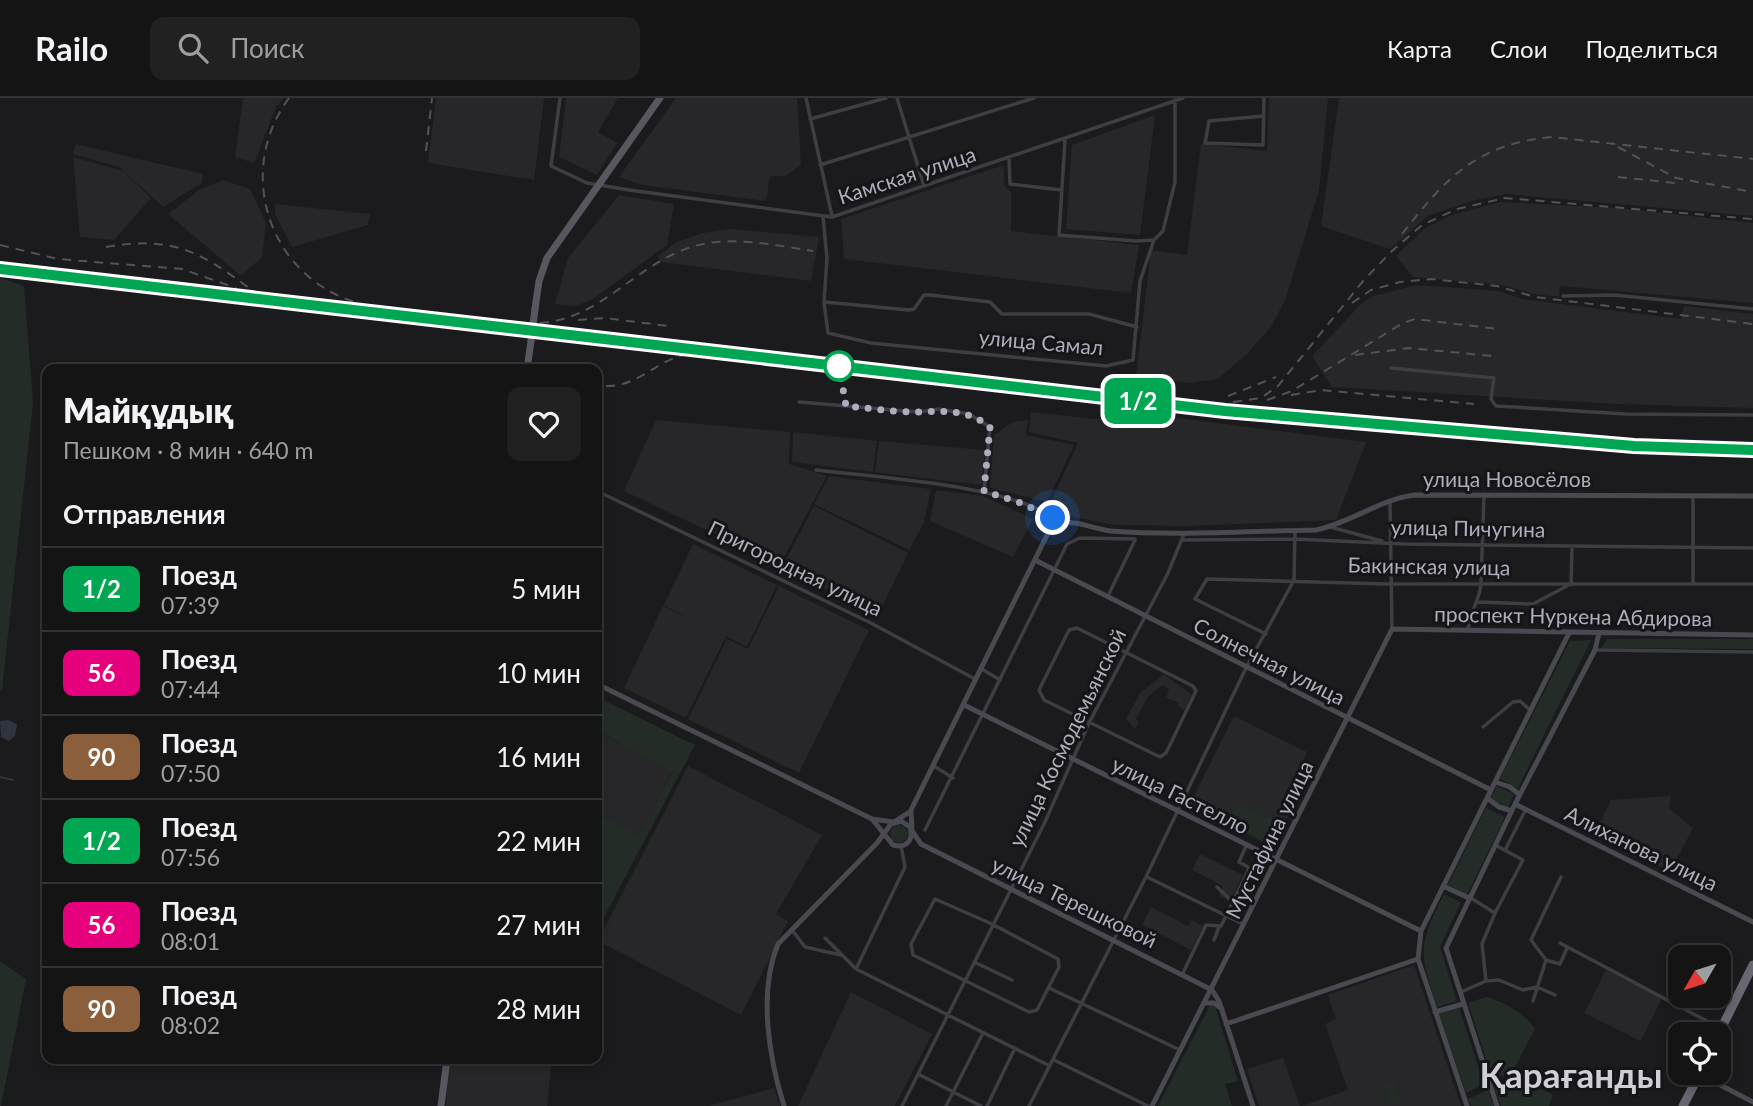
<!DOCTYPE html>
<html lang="ru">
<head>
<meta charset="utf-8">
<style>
	body { margin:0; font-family:Lato,sans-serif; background:#212122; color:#f1f3f6; height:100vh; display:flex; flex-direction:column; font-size:26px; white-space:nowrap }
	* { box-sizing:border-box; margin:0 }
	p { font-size:23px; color:#9d9ea0 }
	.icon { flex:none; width:38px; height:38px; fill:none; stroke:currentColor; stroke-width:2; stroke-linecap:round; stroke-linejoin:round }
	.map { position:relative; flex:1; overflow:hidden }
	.drawer { position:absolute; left:42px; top:266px; width:560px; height:700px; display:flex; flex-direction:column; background:#141415; border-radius:14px; box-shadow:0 4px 10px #0003,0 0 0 2px #333334 }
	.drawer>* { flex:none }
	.badge { padding:0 14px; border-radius:10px; font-size:24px; line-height:46px }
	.needle { width:46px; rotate:231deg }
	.controls { position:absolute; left:1668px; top:847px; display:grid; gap:14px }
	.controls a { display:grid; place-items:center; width:63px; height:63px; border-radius:14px; background:#141415; box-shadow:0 4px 10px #0003,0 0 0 2px #333334; font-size:35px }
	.you { position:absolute; width:35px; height:35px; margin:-18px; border:5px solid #fff; border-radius:50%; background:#1a73e8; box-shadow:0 0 0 10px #1a73e833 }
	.map>.badge { position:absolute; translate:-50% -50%; box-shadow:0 0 0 4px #fff }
	h2 { padding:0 21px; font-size:26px; line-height:63px }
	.round { display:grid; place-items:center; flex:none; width:74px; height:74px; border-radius:14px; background:#212122 }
	.summary { display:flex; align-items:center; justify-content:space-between; height:119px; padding:0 21px }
	h1 { font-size:33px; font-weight:800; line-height:52px }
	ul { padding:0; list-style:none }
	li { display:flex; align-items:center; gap:21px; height:84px; padding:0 21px; border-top:2px solid #333334 }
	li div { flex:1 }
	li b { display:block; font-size:26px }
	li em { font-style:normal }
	li .badge { min-width:77px; font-weight:700; text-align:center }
	header { display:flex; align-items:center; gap:42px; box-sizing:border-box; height:98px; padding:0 35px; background:#141415; border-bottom:2px solid #333334 }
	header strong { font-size:33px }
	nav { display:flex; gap:38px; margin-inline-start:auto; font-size:24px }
	.search { width:490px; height:63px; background:#212122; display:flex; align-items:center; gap:18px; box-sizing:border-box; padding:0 24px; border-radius:14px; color:#9d9ea0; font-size:26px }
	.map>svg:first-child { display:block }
	.built { fill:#272629 }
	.green { fill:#242c27 }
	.water { fill:#303440 }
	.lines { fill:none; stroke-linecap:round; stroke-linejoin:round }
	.stream { stroke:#303440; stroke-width:2 }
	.street { stroke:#3e3d43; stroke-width:3.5 }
	.secondary { stroke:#4a4951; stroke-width:5 }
	.primary { stroke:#585760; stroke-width:7 }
	.highway { stroke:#686771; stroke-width:9 }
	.rail { stroke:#53525a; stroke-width:2; stroke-dasharray:9 7; stroke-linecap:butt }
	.primary-bridge { stroke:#585760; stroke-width:7 }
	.line-casing { stroke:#fff; stroke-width:16 }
	.line { stroke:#00a651; stroke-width:10 }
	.walk { stroke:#adadbb; stroke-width:7; stroke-dasharray:0 12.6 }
	.stop-dot { fill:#fff; stroke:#00a651; stroke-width:3.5 }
	.labels { text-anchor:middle; stroke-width:6; stroke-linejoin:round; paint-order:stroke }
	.street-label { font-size:21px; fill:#adadbb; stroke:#151517 }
	.town-label { font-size:35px; font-weight:bold; fill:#ceced7; stroke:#151517 }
</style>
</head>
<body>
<header>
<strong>Railo</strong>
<div class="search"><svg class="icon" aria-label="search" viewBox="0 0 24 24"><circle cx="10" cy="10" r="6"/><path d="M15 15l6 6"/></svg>Поиск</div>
<nav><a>Карта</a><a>Слои</a><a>Поделиться</a></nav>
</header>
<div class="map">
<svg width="1753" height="1008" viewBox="0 0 1753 1008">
	<rect width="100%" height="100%" fill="#1b1a1c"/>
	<!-- built -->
	<path class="built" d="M243,0H284L276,9L254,65L235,59Z
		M436,0H544L534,82L428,65Z
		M566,0H618L598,34L617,45L597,77L559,59Z
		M676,0H797L801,67L785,78H770L766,103L642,87L619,79Z
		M1269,0H1328L1319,92L1286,200L1271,229L1247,256L1218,281L1190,285L1136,278L1151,152L1187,157L1201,46L1267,53Z
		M1339,0H1753V118L1505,96L1471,103L1428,118L1390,151L1321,128Z
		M1155,17L1140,137L1066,131L1072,47Z
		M75,46L203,76L202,85L163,109L119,69L73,56Z
		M73,59L123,73L151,100L114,142L80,139Z
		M1004,67V87L1011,94V133L1139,147L1131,195L844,161L841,121Z
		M223,82L250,91L266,125L262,159L241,178L168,116L199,92Z
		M619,97L674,106L667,147L593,201L576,208L555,206L568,160Z
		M1500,104L1619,110L1753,125V205L1560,188L1559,199L1534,196L1503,187L1413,179L1396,158L1425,130L1452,117Z
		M275,106L370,116L368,127L292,149L275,116Z
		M731,131L819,139L811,183L661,164L658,158L675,145L702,135Z
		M1418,187L1499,193L1522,201L1681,221L1684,208L1753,216V310L1617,306L1332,289L1312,258L1362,205L1373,198Z
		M1031,314L1096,321L1162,318L1366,344L1336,422L1188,428L1115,427L1069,418L1050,406L1078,345L1029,334Z
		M656,322L790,334L789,366L827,378L780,467L624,393Z
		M1028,322L1026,337L1074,347L1047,404L990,390L994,337L1013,324Z
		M793,334L877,343L873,374L792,364Z
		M879,343L985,352L982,387L875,374Z
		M829,378L931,391L924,424L909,452L814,406Z
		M936,392L983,398L1033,421L1013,459L930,423Z
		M814,408L908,455L878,517L782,469Z
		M693,446L777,487L747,549L726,538L686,620L624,590L663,508L690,521L664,507Z
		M779,488L869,532L799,675L688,621L727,541L748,551Z
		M1164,576L1192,597L1184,612L1178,608V604L1166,600L1169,591L1162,587L1148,599L1136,621L1139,624L1135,631L1126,621L1140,595Z
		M1234,618L1307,654L1300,670L1309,675L1273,749L1189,708Z
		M601,635L672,673L639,738L597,715V646Z
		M688,668L822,737L776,816L788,823L741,917L598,843Z
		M1671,698L1669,710L1693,730L1670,774L1594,737L1611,702Z
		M1200,756L1243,777L1230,803L1219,798L1223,788L1192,772Z
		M1151,809L1188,828L1191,822L1203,828L1191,852L1142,827Z
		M1414,867L1461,1008H1302L1348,992L1325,926L1336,921L1328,897Z
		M1606,872L1662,900L1641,943L1584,915Z
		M851,894L932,936L895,1008H798Z
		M1283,960L1300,1008H1259L1247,971Z
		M448,961H552L547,1008H446Z
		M774,990L780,1008H708Z"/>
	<!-- green -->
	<path class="green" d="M0,180L24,188L33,305L2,592L0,591Z
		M1607,541H1753V551L1601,550Z
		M1591,542L1518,690L1500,681L1570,543Z
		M597,599L695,647L603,821L597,822V715L639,737L672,674L602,635L597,646Z
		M1497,688L1514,696L1508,710L1490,701Z
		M1238,705L1281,727L1271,746L1228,725Z
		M1486,710L1505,719L1467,797L1448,787Z
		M890 736a9 9 0 1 1 18 0a9 9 0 1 1-18 0Z
		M1444,796L1461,804L1440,849L1457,903L1437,909C1419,855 1418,847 1444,796Z
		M0,863L26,881L1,1008H0Z
		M1486,899C1505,904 1524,915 1535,931L1513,973L1493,982L1468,905Z
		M1210,907L1215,908L1238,983L1225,986L1232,1008H1158Z
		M1459,910L1484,986L1466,995L1439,916Z
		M1517,978L1553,997L1549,1008H1501L1494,989Z
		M1395,984L1402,1004L1391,1007L1384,988Z
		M1488,992L1494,1008H1471L1468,1001Z"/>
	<!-- water -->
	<path class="water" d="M8,622L17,626L15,638L9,643L1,639L0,623Z"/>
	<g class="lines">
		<!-- stream -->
		<path class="stream" d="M0,679L13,682"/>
		<!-- street -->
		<path class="street" d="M560,0L551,68L587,85L629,92L832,119L1183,0
			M806,0L832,118
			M897,0L924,88
			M1263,18L1209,23L1205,45L1263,47L1264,0
			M810,21L886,0
			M1065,42L1059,137L1136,143L1154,142
			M1009,61L1010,86L1062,92
			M820,67L1034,0
			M823,119L827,160L824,204L909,212L914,211L924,197H931L990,204L1002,216H1089L1137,229
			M1563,198L1614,197L1753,211
			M824,204L828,235L871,245L1106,268L1133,262L1140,183L1154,142L1163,133L1175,84V2
			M1391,270L1494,280L1491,301L1496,308L1626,316L1753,317
			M799,304L918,314L939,311L969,316L990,329L984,393
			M816,372C864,378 1029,388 1056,425
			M597,393L869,524L975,581
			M1390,404L1392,531
			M1330,429L1382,443
			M1183,442L1294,441L1404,446L1753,450
			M1693,485V398
			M1571,487L1572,449
			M1108,498L1135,442
			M1477,504L1533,506L1567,488
			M1077,530L1193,588L1196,593L1166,655L1160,659L1044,602L1039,592L1069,532Z
			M1468,532C1470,513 1479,504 1481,486L1484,397
			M1266,536L1195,501L1207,481L1385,486H1753
			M1595,552L1753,554
			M982,571L1000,582
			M1483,629L1513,604L1520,603L1530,612
			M934,668L953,680
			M925,732L1067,446L1080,440L1135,441
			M1505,752L1526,711
			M1147,779L1243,826
			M1217,789L1233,804
			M1471,800L1495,815L1482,846L1486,883
			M935,801L992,826L1058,861L1059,869L1037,912L1029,914L913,857L911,846Z
			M1495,815L1523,762L1495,747
			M792,832L805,849L841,857
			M825,840L856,871L1050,968
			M1214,842L1219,829
			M1560,845L1720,930
			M1546,862L1531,842L1561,779
			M974,864L1012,882
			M856,871L905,769L901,748
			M1182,877L1206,827L1221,828L1248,773V769L1239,764L1246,748
			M1049,890L1180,952
			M1461,894L1486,883L1499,882L1523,892L1537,889L1555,897
			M1533,903L1546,862L1560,866L1567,850
			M1054,962L1148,1008
			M918,976L981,1008
			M902,1008L1044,726L1089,625L1168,475L1184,436
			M946,1008L983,935
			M987,1008L1015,950
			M1029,1008L1146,779L1246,570L1294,482L1295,433"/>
		<!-- secondary -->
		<path class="secondary" d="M1035,462L1491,692
			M597,586L872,721L893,747C906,751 914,742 910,729L901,723L891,726L877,745L778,846C758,894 769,960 784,1008
			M964,607L1421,833
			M1495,684L1510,689L1520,697
			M1487,700L1499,709L1512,713
			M1515,706L1753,824
			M872,721L894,724L911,713
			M1443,788L1469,800
			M1212,892L921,746L912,733L911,712L1050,431C1065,416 1092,431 1111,433C1179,438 1248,433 1316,432C1350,425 1379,402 1414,397L1753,398
			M1212,892L1219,903L1253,1008
			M1204,905H1214L1222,911
			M1435,914L1463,906
			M1226,926L1418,861
			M1699,976L1753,1004
			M1152,1008L1392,531L1753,537
			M1467,1008L1418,861L1421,833L1569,535
			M1497,1008L1446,850L1515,706L1595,552L1599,535"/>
		<!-- primary -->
		<path class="primary" d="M535,211L539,183L547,160L660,0
			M527,271L531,243
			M441,1008L447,961"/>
		<!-- highway -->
		<path class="highway" d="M1718,937L1753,867
			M1683,1008L1700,975"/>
		<!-- rail -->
		<path class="rail" d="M289,0C235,73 268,177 355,204
			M1618,49L1676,80L1753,94
			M426,53L432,0
			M1618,79L1675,85
			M1402,136C1446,80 1476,46 1552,39L1753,61
			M0,147L58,161L182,171L236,190
			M106,149C171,138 198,152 249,190
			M0,168L1368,325L1634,346L1753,349
			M1352,205L1371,192L1400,184L1431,181L1497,188L1535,199L1753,226
			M578,222L605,220L668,228
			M540,225C601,221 635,167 691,149C730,137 774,147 813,153
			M1355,257L1409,250L1492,258
			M606,288C642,289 661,255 696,256
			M1291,297L1321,292L1474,306
			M1228,298L1276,279
			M1267,302L1292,293L1403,225L1415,221L1498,231
			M1233,304L1261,300L1278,288L1364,182L1392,153L1422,127L1457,111L1505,100L1753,121"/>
		<!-- primary-bridge -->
		<path class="primary-bridge" d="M531,243L535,211"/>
	</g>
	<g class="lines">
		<defs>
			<path id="line" d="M0,171L1225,313L1634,348L1753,352"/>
		</defs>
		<!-- line casing -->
		<use href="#line" class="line-casing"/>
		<!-- line -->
		<use href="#line" class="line"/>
		<!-- walk -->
		<path class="walk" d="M839,268L846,308C869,310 894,314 917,314C945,313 967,311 990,329L984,393L1021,405L1053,420"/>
	</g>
	<!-- markers -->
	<circle class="stop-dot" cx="839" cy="268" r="14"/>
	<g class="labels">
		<!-- street labels -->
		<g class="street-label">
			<text transform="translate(907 78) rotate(-18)" y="7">Камская улица</text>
			<text transform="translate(1041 245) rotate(5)" y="7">улица Самал</text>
			<text x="1507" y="389">улица Новосёлов</text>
			<text transform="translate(1468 431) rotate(1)" y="7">улица Пичугина</text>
			<text transform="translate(1429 469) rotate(1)" y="7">Бакинская улица</text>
			<text transform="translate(795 471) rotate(26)" y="7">Пригородная улица</text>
			<text transform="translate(1573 519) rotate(1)" y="7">проспект Нуркена Абдирова</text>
			<text transform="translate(1269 564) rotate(27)" y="7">Солнечная улица</text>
			<text transform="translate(1068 640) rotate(-64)" y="7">улица Космодемьянской</text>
			<text transform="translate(1180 698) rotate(26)" y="7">улица Гастелло</text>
			<text transform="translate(1270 742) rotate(-64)" y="7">Мустафина улица</text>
			<text transform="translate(1641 751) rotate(26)" y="7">Алиханова улица</text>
			<text transform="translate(1074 805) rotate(26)" y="7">улица Терешковой</text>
		</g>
		<!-- town labels -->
		<g class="town-label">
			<text x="1571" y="990">Қарағанды</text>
		</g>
	</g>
</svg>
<div class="controls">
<a><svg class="needle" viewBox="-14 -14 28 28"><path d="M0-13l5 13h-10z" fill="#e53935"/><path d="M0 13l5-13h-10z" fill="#9d9ea0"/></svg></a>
<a><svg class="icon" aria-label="locate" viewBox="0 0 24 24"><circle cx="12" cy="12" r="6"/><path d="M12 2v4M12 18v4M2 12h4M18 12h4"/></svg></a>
</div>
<div class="you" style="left:1053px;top:420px"></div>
<b class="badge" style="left:1138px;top:303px;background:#00a651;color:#fff">1/2</b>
<section class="drawer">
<div class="summary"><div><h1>Майқұдық</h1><p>Пешком · 8 мин · 640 m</p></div><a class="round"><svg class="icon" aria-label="heart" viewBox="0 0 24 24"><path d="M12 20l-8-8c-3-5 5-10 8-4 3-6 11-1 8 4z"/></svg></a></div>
<h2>Отправления</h2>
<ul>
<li><span class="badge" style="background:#00a651;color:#fff">1/2</span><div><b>Поезд</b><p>07:39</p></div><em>5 мин</em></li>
<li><span class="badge" style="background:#e6007e;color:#fff">56</span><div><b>Поезд</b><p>07:44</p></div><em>10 мин</em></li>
<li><span class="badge" style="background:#8b5e3c;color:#fff">90</span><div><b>Поезд</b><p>07:50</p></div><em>16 мин</em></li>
<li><span class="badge" style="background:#00a651;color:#fff">1/2</span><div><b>Поезд</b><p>07:56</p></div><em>22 мин</em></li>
<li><span class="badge" style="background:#e6007e;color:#fff">56</span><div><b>Поезд</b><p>08:01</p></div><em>27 мин</em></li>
<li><span class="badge" style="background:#8b5e3c;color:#fff">90</span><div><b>Поезд</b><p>08:02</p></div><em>28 мин</em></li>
</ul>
</section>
</div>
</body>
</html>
